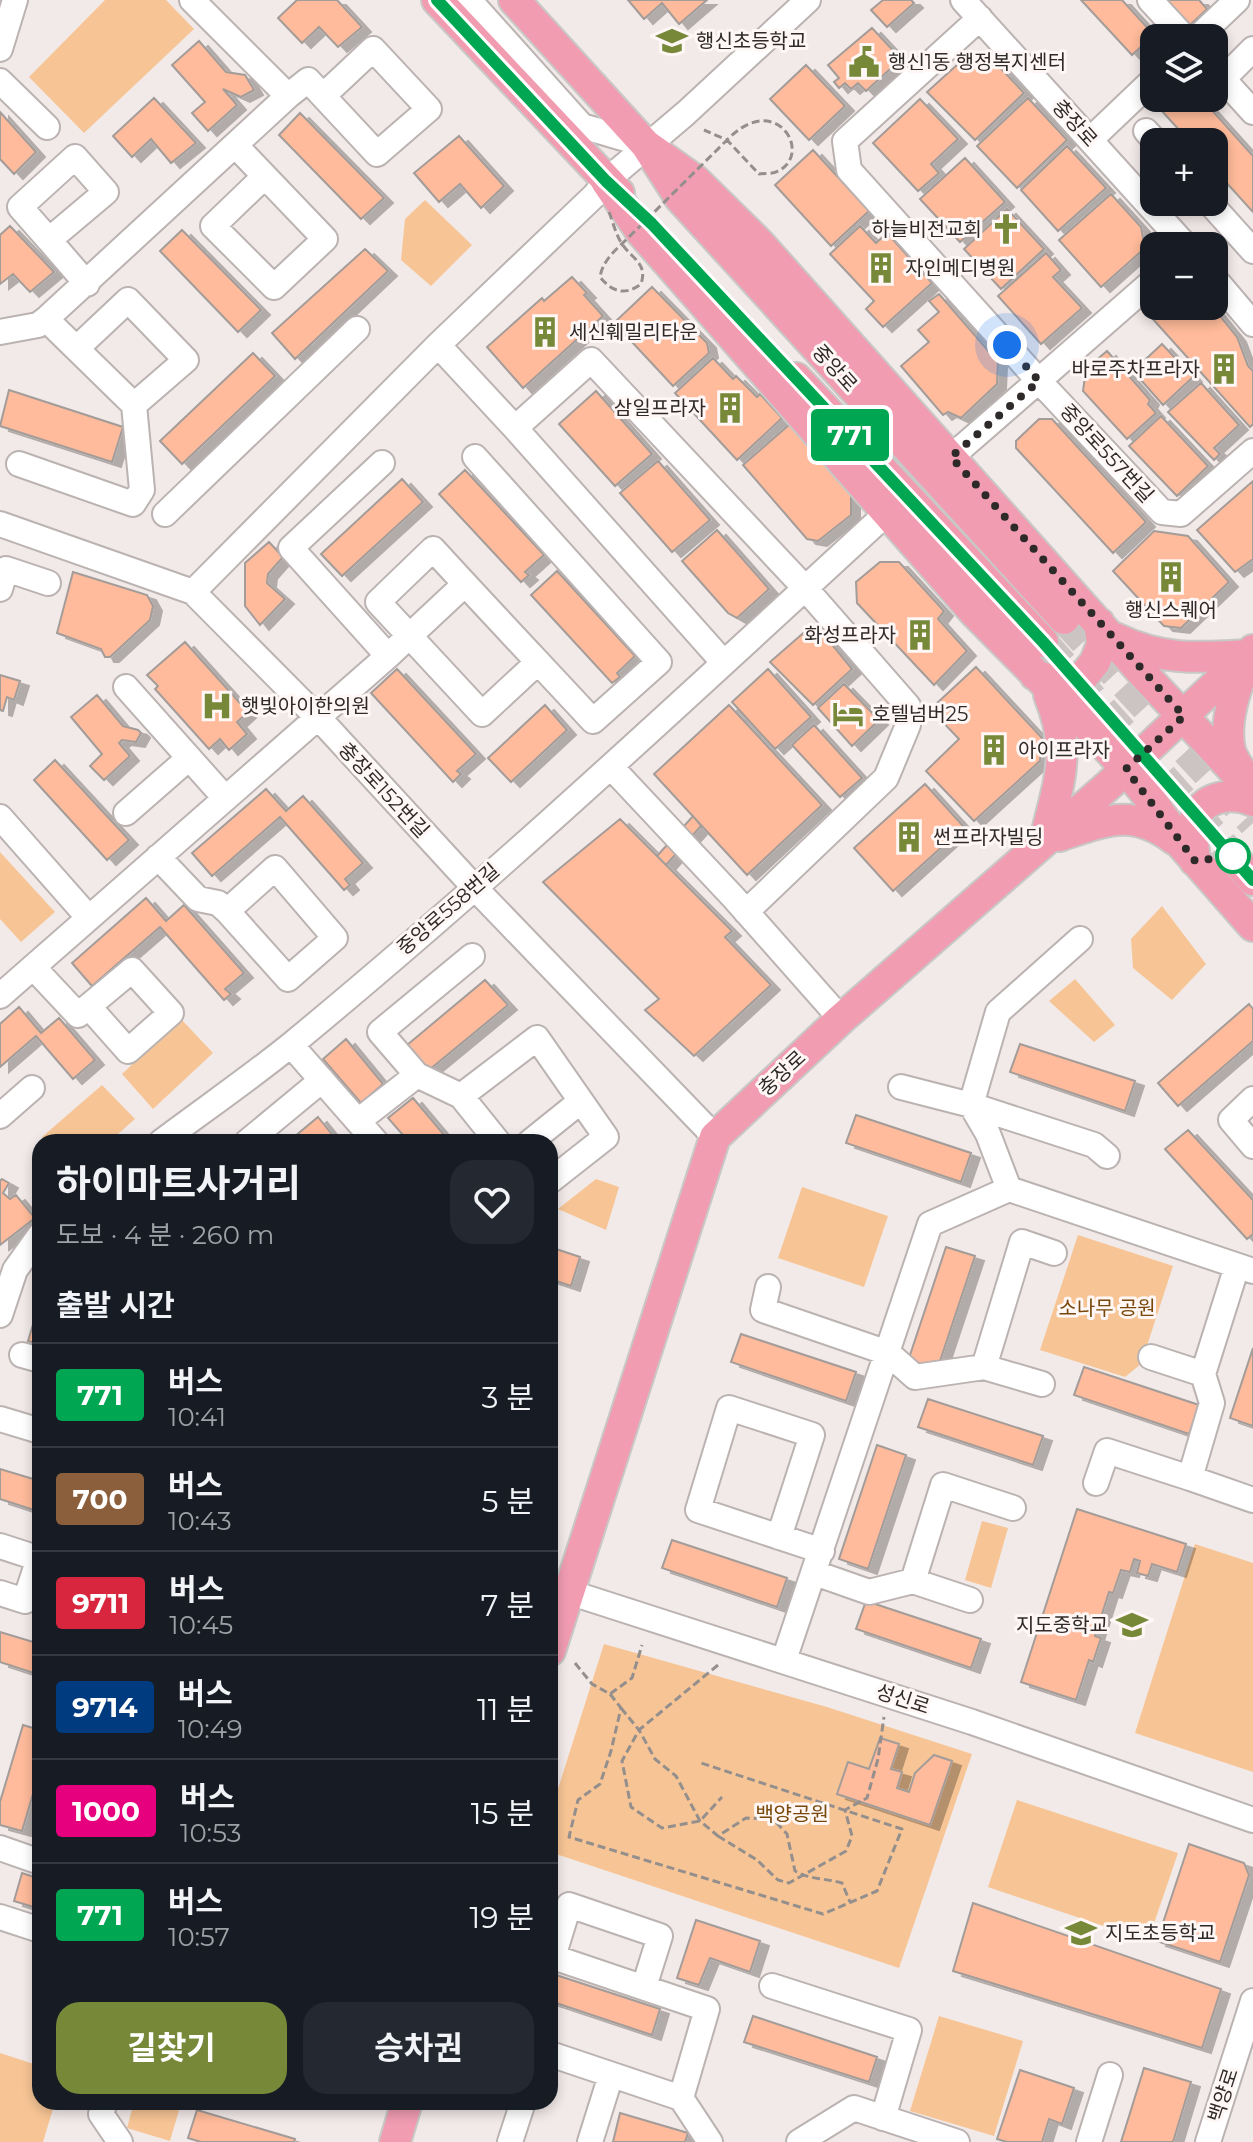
<!DOCTYPE html>
<html lang="ko">
<head>
<meta charset="utf-8">
<style>
	body { margin:0; font-family:Montserrat,"Noto Sans KR",sans-serif; background:#242831; color:#f1f3f6; height:100vh; display:flex; flex-direction:column; font-size:30px; white-space:nowrap }
	* { box-sizing:border-box; margin:0 }
	p { font-size:26px; color:#9ea1a6 }
	.icon { flex:none; width:44px; height:44px; fill:none; stroke:currentColor; stroke-width:2; stroke-linecap:round; stroke-linejoin:round }
	.map { position:relative; flex:1; overflow:hidden }
	.details { position:absolute; left:32px; top:1134px; width:526px; height:976px; display:flex; flex-direction:column; background:#171b24; border-radius:24px; box-shadow:0 4px 12px #0003 }
	.details>* { flex:none }
	.badge { padding:0 16px; border-radius:6px; font-size:28px; line-height:52px }
	.fabs { position:absolute; left:1140px; top:24px; display:grid; gap:16px }
	.fabs a { display:grid; place-items:center; width:88px; height:88px; border-radius:16px; background:#171b24; box-shadow:0 4px 12px #0003; font-size:40px }
	.you { position:absolute; width:40px; height:40px; margin:-20px; border:6px solid #fff; border-radius:50%; background:#1a73e8; box-shadow:0 0 0 12px #1a73e833 }
	.map>.badge { position:absolute; translate:-50% -50%; box-shadow:0 0 0 4px #fff }
	h2 { padding:0 24px; font-size:30px; line-height:72px }
	.round { display:grid; place-items:center; flex:none; width:84px; height:84px; border-radius:24px; background:#242831 }
	.summary { display:flex; align-items:center; justify-content:space-between; height:136px; padding:0 24px }
	h1 { font-size:38px; font-weight:700; line-height:60px }
	.action { display:flex; gap:16px; margin-top:auto; padding:16px 24px }
	.action a { flex:1; height:92px; border-radius:24px; background:#778939; color:#fff; font-size:32px; font-weight:700; line-height:92px; text-align:center }
	.action a+a { background:#242831; color:#f1f3f6 }
	ul { padding:0; list-style:none }
	li { display:flex; align-items:center; gap:24px; height:104px; padding:0 24px; border-top:2px solid #363941 }
	li div { flex:1 }
	li b { display:block; font-size:30px }
	li em { font-style:normal }
	li .badge { min-width:88px; font-weight:700; text-align:center }
	.map>svg:first-child { display:block }
	.green { fill:#f7c595 }
	.building { fill:#ffbb9b; stroke:#a39c99; stroke-width:2; filter:url(#shadow) }
	.lines { fill:none; stroke-linecap:round; stroke-linejoin:round }
	.major-tunnel { stroke:#cbc4c2; stroke-width:30; stroke-dasharray:30 15; stroke-linecap:butt }
	.minor-casing { stroke:#bbb3b2; stroke-width:28 }
	.major-casing { stroke:#c8c8c7; stroke-width:34 }
	.path { stroke:#948f8d; stroke-width:3; stroke-dasharray:8 4; stroke-linecap:butt }
	.minor { stroke:#fff; stroke-width:24 }
	.major { stroke:#f19cb1; stroke-width:30 }
	.path-bridge { stroke:#948f8d; stroke-width:3; stroke-dasharray:8 4; stroke-linecap:butt }
	.line-casing { stroke:#fff; stroke-width:18 }
	.line { stroke:#00a651; stroke-width:12 }
	.walk { stroke:#2d2a29; stroke-width:8; stroke-dasharray:0 14.4 }
	.stop-dot { fill:#fff; stroke:#00a651; stroke-width:4 }
	.labels { text-anchor:middle; stroke-width:6; stroke-linejoin:round; paint-order:stroke }
	.poi-label { font-size:20px; fill:#2d2a29; stroke:#fef7f6; text-anchor:start }
	.street-label { font-size:20px; fill:#2d2a29; stroke:#fef7f6 }
	.park-label { font-size:20px; fill:#784709; stroke:#fef7f6 }
</style>
</head>
<body>
<div class="map">
<svg width="1253" height="2142" viewBox="0 0 1253 2142">
	<defs>
		<filter id="shadow"><feDropShadow dx="9" dy="5" stdDeviation="0" flood-color="#0004"/></filter>
	</defs>
	<rect width="100%" height="100%" fill="#f2eae8"/>
	<!-- green -->
	<path class="green" d="M105,0H166L194,29L84,133L29,77Z
		M425,200L472,245L431,286L401,260L405,219Z
		M0,852L55,912L21,942L0,919Z
		M1162,906L1206,964L1172,1000L1133,968L1131,939Z
		M1075,979L1115,1025L1094,1042L1049,1001Z
		M181,1019L213,1053L153,1109L122,1074Z
		M102,1085L135,1119L109,1142H47L42,1137Z
		M596,1179L619,1187L606,1230L558,1209Z
		M802,1187L888,1216L864,1287L778,1258Z
		M1078,1235L1173,1266L1141,1364L1125,1377L1040,1350Z
		M982,1521L1008,1528L991,1588L965,1580Z
		M1195,1544L1253,1563V1772L1135,1733Z
		M604,1644L827,1707L972,1754L899,1968L550,1852V1814Z
		M1017,1800L1178,1853L1148,1941L988,1887Z
		M939,2016L1023,2041L994,2136L910,2111Z
		M0,2053L40,2066V2102H55L43,2142H0Z
		M134,2102H156L179,2110L170,2141L127,2128Z"/>
	<!-- building -->
	<path class="building" d="M297,0H337L362,27L338,47L319,27L302,43L278,18Z
		M628,0H707L679,24L662,3L644,19Z
		M883,0H911L914,3L887,27L871,10Z
		M1081,0H1122L1154,35L1132,55Z
		M1163,0H1199L1207,9L1188,27Z
		M872,28L901,59L866,91L858,83L851,89L845,83L839,88L834,82L839,78L828,65Z
		M199,41L226,72L245,75L254,90L241,97L223,89L237,105L208,131L192,113L205,102L172,65Z
		M969,54L988,55L1024,93L975,140L927,92Z
		M806,65L845,106L809,140L770,99Z
		M154,98L196,143L171,163L151,139L132,157L113,136Z
		M1028,98L1067,140L1017,188L977,146Z
		M1174,98H1201L1253,156V212L1214,169V142H1190L1161,110Z
		M920,99L958,139L931,164L939,173L918,191L873,143Z
		M0,112L36,152L14,174L0,159Z
		M300,113L384,198L361,219L279,135Z
		M459,136L504,186L481,208L460,184L439,202L414,173Z
		M1067,146L1106,188L1058,231L1021,190Z
		M813,150L869,211L831,246L775,185Z
		M965,158L1005,202L960,242L920,199Z
		M1111,194L1141,227L1145,248L1101,287L1059,240Z
		M1007,209L1044,249L1001,289L964,249Z
		M10,226L54,272L30,292L13,274L0,284V235Z
		M860,226L876,243L887,233L932,283L883,327L866,309L874,301L830,254Z
		M182,230L261,310L238,332L160,251Z
		M365,249L388,271L295,359L272,333Z
		M1046,253L1061,270L1053,277L1082,308L1041,344L998,296Z
		M572,277L587,293L584,295L603,316L523,388L487,347L542,298L544,301Z
		M652,287L707,343L709,353L673,386L618,327L617,320Z
		M939,294L998,362L997,384L961,418L948,412L943,415L901,366L929,342L918,330L939,312L929,301Z
		M1162,306H1212L1237,337L1248,366L1253,371V424L1250,427L1151,317Z
		M1162,344L1193,377L1163,405L1133,371Z
		M1107,351L1150,400L1148,404L1156,413L1127,439L1083,391L1086,369Z
		M253,353L275,376L182,464L160,441Z
		M713,358L733,379L736,376L757,397L760,394L782,418L737,460L675,393Z
		M1201,383L1239,425L1214,448L1220,454L1214,460L1168,412Z
		M9,390L123,427L112,462L0,426Z
		M596,391L652,454L615,486L559,424Z
		M1161,416L1208,466L1177,496L1129,446Z
		M1039,419H1052L1146,522L1113,553L1016,448V441Z
		M790,424L851,493V515L818,541L807,539L743,465Z
		M658,461L710,520L672,552L620,493Z
		M465,470L544,555L525,572L529,575L521,582L439,494Z
		M402,479L423,502L342,576L321,554Z
		M1253,481V559L1235,572L1197,530Z
		M717,530L769,589L737,618L728,613L682,561Z
		M1154,531L1188,536L1229,582L1181,628L1164,626L1113,571Z
		M269,542L283,557L268,574L267,583L285,599L260,625L245,606V563Z
		M880,562H899L944,611L938,619L967,651L934,685L857,603L856,582Z
		M557,571L635,656L617,673L620,677L612,683L531,595Z
		M73,572L147,595L153,606L150,620L110,657H105L101,649L57,633Z
		M809,628L821,631L852,669L813,705L770,662Z
		M185,642L248,712L237,722L247,734L229,750L220,739L209,749L155,689L158,686L147,675Z
		M976,667L1042,738L1040,761L974,821L926,771L959,739L934,713L936,704Z
		M397,669L476,754L457,771L461,774L453,782L371,693Z
		M768,669L811,717L775,749L732,702Z
		M0,675L20,681L14,700L7,697L3,711L0,710Z
		M844,684L879,720L852,746L818,708Z
		M97,695L123,726L138,730L141,733L136,742L122,740L119,743L130,756L104,780L90,766L102,754L71,717Z
		M545,705L567,730L511,782L488,758Z
		M729,705L822,805L747,875L654,774Z
		M814,725L862,778L840,797L792,745Z
		M55,760L129,840L107,860L34,780Z
		M925,784L964,827L893,891L854,848Z
		M266,789L286,811L303,796L363,863L345,879L350,885L344,890L280,817L212,876L192,853Z
		M693,816L701,826L666,865L657,856Z
		M620,819L732,931L725,937L771,985L694,1056L645,1010L659,999L543,882Z
		M146,898L166,921L184,905L244,973L225,989L231,994L224,1000L160,927L92,986L72,963Z
		M485,980L508,1005L429,1070L407,1045Z
		M1249,1004L1253,1009V1041L1178,1106L1158,1083Z
		M19,1007L41,1033L59,1018L95,1060L73,1079L36,1036L0,1067V1024Z
		M346,1039L383,1084L361,1103L323,1059Z
		M1020,1044L1135,1081L1125,1111L1010,1072Z
		M413,1098L450,1142H409L388,1118Z
		M856,1115L971,1153L961,1182L846,1143Z
		M318,1117L338,1142H288Z
		M1188,1130L1253,1200V1234L1247,1239L1165,1149Z
		M2,1179L9,1183L3,1193L10,1199L16,1195L35,1218L0,1245V1181Z
		M550,1247L580,1257L571,1286L550,1279Z
		M946,1247L975,1256L937,1370L908,1361Z
		M38,1308L40,1309V1344L28,1341Z
		M741,1334L856,1372L846,1401L731,1362Z
		M1253,1348V1426L1230,1418Z
		M1084,1367L1199,1405L1189,1434L1074,1395Z
		M928,1399L1043,1436L1033,1465L918,1427Z
		M877,1445L906,1455L868,1569L839,1559Z
		M0,1469L40,1481V1512L0,1499Z
		M1077,1509L1186,1544L1177,1572L1152,1564L1148,1576L1137,1573L1140,1561L1134,1559L1130,1572L1121,1570L1113,1593L1109,1592L1095,1636L1101,1638L1093,1662L1089,1660L1076,1700L1021,1682Z
		M672,1540L787,1578L777,1607L662,1568Z
		M866,1601L981,1639L971,1668L856,1629Z
		M0,1632L40,1644V1675L0,1662Z
		M23,1725L40,1730V1770L22,1831L0,1825V1802Z
		M880,1738L899,1744L891,1769L902,1772L897,1788L909,1792L915,1773L934,1755L952,1761L930,1825L837,1794L848,1762L869,1769Z
		M1189,1844L1244,1863L1249,1875L1220,1962L1157,1941Z
		M22,1873L40,1879V1909L14,1901Z
		M973,1903L1221,1989L1202,2048L953,1971Z
		M696,1920L760,1941L750,1972L710,1958L699,1985L677,1978Z
		M550,1973L660,2009L652,2035L550,2001Z
		M753,2016L877,2057L869,2082L744,2042Z
		M1144,2068L1191,2082L1173,2142H1121Z
		M1020,2070L1074,2088L1062,2124L1049,2119L1042,2142H1007L997,2139Z
		M197,2110L295,2139L294,2142H201L188,2138Z
		M620,2113L688,2133L685,2142H613Z"/>
	<g class="lines">
		<!-- major-tunnel -->
		<path class="major-tunnel" d="M1064,619L1253,823
			M1043,642L1231,854"/>
		<defs>
			<path id="minor" d="M469,0L582,126L646,145
				M963,0L1186,246
				M1150,0L1185,38
				M980,18L845,141L849,170L1039,381L1162,512L1181,514L1253,451
				M1197,38L1237,0
				M0,49L15,0
				M1214,69L1253,112
				M1223,79L1253,49
				M0,81L47,127
				M288,96L308,80L377,154L429,109L373,49L323,96
				M1146,131L1156,142
				M1090,140L1154,79
				M235,145L325,239L274,287L213,226L264,177
				M1209,202L1253,251
				M49,240L20,207L75,157L106,192L49,240L87,284
				M1214,278L1253,324
				M46,319L134,405L186,360L128,300L77,348
				M0,332L38,325L46,319L288,96L192,0
				M438,345L515,428L724,663
				M515,428L591,360L805,588L908,706V725L886,778L746,912
				M475,457L659,662L593,721C540,664 486,607 433,549L378,602L482,714L538,662
				M951,457L1154,280
				M382,463L291,548L388,656
				M19,464L133,504L142,490L134,405
				M165,514L357,329
				M0,524L193,592L327,727L474,887L715,1137
				M0,589L6,569L48,583
				M193,592L438,345L595,195L606,181L686,113L808,0
				M126,687L225,798
				M611,767L734,898L841,1019
				M126,813L189,758
				M0,817L89,918
				M158,857L198,899L218,903L227,911L288,979L335,938L275,868L227,911
				M33,967L78,1015L132,970L171,1013L128,1051L89,1007
				M0,996L388,656L465,584
				M291,1045L376,1142
				M417,1075L380,1032L472,956
				M901,1087L971,1105L1094,1145L1107,1156
				M461,1096L537,1038L606,1137L550,1181
				M1253,1099L1231,1120L1253,1146
				M0,1116L32,1088
				M358,1121L417,1075L461,1096L498,1142
				M161,1142C205,1109 250,1078 292,1044C497,875 691,693 887,513
				M247,1142L322,1080
				M530,1142L581,1101
				M1009,1189L988,1134L971,1105L998,1012L1080,939
				M768,1287L763,1310L888,1353L915,1377L984,1367L1022,1242L1054,1253
				M0,1315L15,1270L40,1235
				M22,1355L40,1360
				M1151,1357L1203,1374
				M984,1367L1042,1384
				M0,1419L40,1431
				M1190,1478L1253,1500
				M1096,1483L1107,1451L1190,1478L1212,1403L1203,1374L1237,1266
				M779,1537L812,1435L729,1408L698,1510L822,1551
				M0,1546L40,1559
				M815,1573L869,1592L913,1581L943,1485L1013,1508
				M913,1581L970,1600
				M550,1586L972,1722L1253,1820
				M0,1593L25,1601L39,1558
				M784,1660L930,1224L1009,1189L1253,1271
				M0,1848L40,1862
				M0,1917L40,1930
				M772,1986L909,2030L883,2118
				M644,1987L660,1936L569,1905L553,1957L707,2009L681,2098L710,2142
				M550,2054L681,2098
				M105,2102L101,2114L120,2142
				M510,2142L523,2102
				M590,2142L611,2075
				M799,2142L854,2108L957,2142
				M1089,2142L1110,2075
				M1208,2142L1253,2001"/>
			<path id="major" d="M437,0L619,193
				M514,0L646,145L680,198L1064,619
				M646,145L695,180L759,243L1146,677L1253,791
				M606,181L641,232L975,613L1088,727L1126,769L1151,800L1181,844L1253,926
				M796,378L1043,642
				M1115,638C1162,661 1198,658 1248,655C1238,683 1223,719 1230,750C1232,758 1238,766 1242,773
				M1035,675L1060,683L1082,678L1095,662L1102,644L1099,623
				M1059,836C1104,821 1133,807 1175,840
				M1045,840C1058,783 1073,753 1049,695
				M1231,854L1253,880
				M1195,861C1194,850 1192,838 1193,828C1196,797 1229,791 1253,801
				M550,1651L715,1137L841,1019L1110,784L1253,650
				M395,2142L407,2102"/>
		</defs>
		<!-- minor casing -->
		<use href="#minor" class="minor-casing"/>
		<!-- major casing -->
		<use href="#major" class="major-casing"/>
		<!-- path -->
		<path class="path" d="M575,1663L592,1684L610,1694L632,1678L642,1645
			M718,1665L639,1730L622,1761L631,1807L662,1828L700,1821L722,1797
			M610,1694L621,1708L611,1751L600,1784L578,1800L569,1837L823,1914L877,1891L902,1829L701,1763
			M621,1708L639,1730L655,1759L676,1776L700,1821L718,1836L746,1818L773,1819L787,1834L795,1871C811,1880 825,1878 842,1883L850,1902
			M718,1836L757,1860L778,1880L789,1883L846,1851L852,1836L845,1810L867,1798L878,1759L884,1717"/>
		<!-- minor -->
		<use href="#minor" class="minor"/>
		<!-- major -->
		<use href="#major" class="major"/>
		<!-- path-bridge -->
		<path class="path-bridge" d="M609,212C613,222 616,235 622,244C632,259 648,263 641,284C625,296 612,292 600,277C603,259 617,249 630,236L727,140C776,89 814,154 778,171C774,174 765,173 759,174L727,140L704,130"/>
	</g>
	<g class="lines">
		<defs>
			<path id="line" d="M437,0L606,181L652,224L1043,642L1253,880"/>
		</defs>
		<!-- line casing -->
		<use href="#line" class="line-casing"/>
		<!-- line -->
		<use href="#line" class="line"/>
		<!-- walk -->
		<path class="walk" d="M1007,345L1039,381L951,457L1184,716L1126,769L1195,861L1233,856"/>
	</g>
	<!-- icons -->
	<defs>
		<symbol id="school-bare" viewBox="-9 -9 18 18"><path d="M0-5L7-2L0 1L-7-2ZM-4 1L0 2.5L4 1V4Q0 6-4 4Z" fill="#778939" stroke="#fef7f6" stroke-width="2.5" paint-order="stroke"/></symbol>
		<symbol id="civic-bare" viewBox="-9 -9 18 18"><path d="M-.6-6.5H3V-4.5H.6V-3L4-1V1h2V6H-6V1h2V-1L-.6-3ZM-1.2 2.5V6h2.4V2.5Z" fill="#778939" stroke="#fef7f6" stroke-width="2.5" paint-order="stroke"/></symbol>
		<symbol id="church-bare" viewBox="-9 -9 18 18"><path d="M-1.2-6h2.4v3.5h3.3v2.4h-3.3V6h-2.4V-.1h-3.3v-2.4h3.3Z" fill="#778939" stroke="#fef7f6" stroke-width="2.5" paint-order="stroke"/></symbol>
		<symbol id="building-bare" viewBox="-9 -9 18 18"><path d="M-4-6H4V6H1V3H-1V6H-4ZM-2.5-4.3h1.7v1.8h-1.7ZM.8-4.3h1.7v1.8H.8ZM-2.5-1h1.7V.8h-1.7ZM.8-1h1.7V.8H.8Z" fill="#778939" stroke="#fef7f6" stroke-width="2.5" paint-order="stroke"/></symbol>
		<symbol id="hospital-bare" viewBox="-9 -9 18 18"><path d="M-5-5h3v3.5h4V-5h3V5h-3V1.5h-4V5h-3Z" fill="#778939" stroke="#fef7f6" stroke-width="2.5" paint-order="stroke"/></symbol>
		<symbol id="hotel-bare" viewBox="-9 -9 18 18"><path d="M-6-4.5h1.5V1H6V5H4.5V3h-9V5H-6ZM-4 0a1.8 1.8 0 1 1 3.6 0ZM.5 0V-2.5h3Q6-2.5 6 0Z" fill="#778939" stroke="#fef7f6" stroke-width="2.5" paint-order="stroke"/></symbol>
	</defs>
	<g fill-rule="evenodd">
		<use href="#school-bare" x="650" y="19" width="44" height="44"/>
		<use href="#civic-bare" x="842" y="40" width="44" height="44"/>
		<use href="#church-bare" x="984" y="207" width="44" height="44"/>
		<use href="#building-bare" x="859" y="246" width="44" height="44"/>
		<use href="#building-bare" x="523" y="310" width="44" height="44"/>
		<use href="#building-bare" x="1202" y="347" width="44" height="44"/>
		<use href="#building-bare" x="708" y="386" width="44" height="44"/>
		<use href="#building-bare" x="1149" y="555" width="44" height="44"/>
		<use href="#building-bare" x="898" y="613" width="44" height="44"/>
		<use href="#hospital-bare" x="195" y="684" width="44" height="44"/>
		<use href="#hotel-bare" x="826" y="692" width="44" height="44"/>
		<use href="#building-bare" x="972" y="728" width="44" height="44"/>
		<use href="#building-bare" x="887" y="815" width="44" height="44"/>
		<use href="#school-bare" x="1110" y="1603" width="44" height="44"/>
		<use href="#school-bare" x="1059" y="1911" width="44" height="44"/>
	</g>
	<!-- markers -->
	<circle class="stop-dot" cx="1233" cy="856" r="16"/>
	<g class="labels">
		<!-- poi labels -->
		<g class="poi-label">
			<text x="696" y="48">행신초등학교</text>
			<text x="888" y="69">행신1동 행정복지센터</text>
			<text x="982" y="236" text-anchor="end">하늘비전교회</text>
			<text x="905" y="275">자인메디병원</text>
			<text x="569" y="339">세신훼밀리타운</text>
			<text x="1200" y="376" text-anchor="end">바로주차프라자</text>
			<text x="706" y="415" text-anchor="end">삼일프라자</text>
			<text x="1171" y="617" text-anchor="middle">행신스퀘어</text>
			<text x="896" y="642" text-anchor="end">화성프라자</text>
			<text x="241" y="713">햇빛아이한의원</text>
			<text x="872" y="721">호텔넘버25</text>
			<text x="1018" y="757">아이프라자</text>
			<text x="933" y="844">썬프라자빌딩</text>
			<text x="1108" y="1632" text-anchor="end">지도중학교</text>
			<text x="1105" y="1940">지도초등학교</text>
		</g>
		<!-- street labels -->
		<g class="street-label">
			<text transform="translate(1075 123) rotate(48)" y="7">충장로</text>
			<text transform="translate(835 368) rotate(48)" y="7">중앙로</text>
			<text transform="translate(1107 453) rotate(47)" y="7">중앙로557번길</text>
			<text transform="translate(384 790) rotate(47)" y="7">충장로152번길</text>
			<text transform="translate(448 909) rotate(-41)" y="7">중앙로558번길</text>
			<text transform="translate(782 1073) rotate(-43)" y="7">충장로</text>
			<text transform="translate(903 1699) rotate(18)" y="7">성신로</text>
			<text transform="translate(1223 2095) rotate(-72)" y="7">백양로</text>
		</g>
		<!-- park labels -->
		<g class="park-label">
			<text x="1107" y="1315">소나무 공원</text>
			<text x="792" y="1821">백양공원</text>
		</g>
	</g>
</svg>
<div class="fabs">
<a><svg class="icon" aria-label="layers" viewBox="0 0 24 24"><path d="M12 4l9 5-9 5-9-5zM3 14l9 5 9-5"/></svg></a>
<a>+</a>
<a>−</a>
</div>
<div class="you" style="left:1007px;top:345px"></div>
<b class="badge" style="left:850px;top:435px;background:#00a651;color:#fff">771</b>
<section class="details">
<div class="summary"><div><h1>하이마트사거리</h1><p>도보 · 4 분 · 260 m</p></div><a class="round"><svg class="icon" aria-label="heart" viewBox="0 0 24 24"><path d="M12 20l-8-8c-3-5 5-10 8-4 3-6 11-1 8 4z"/></svg></a></div>
<h2>출발 시간</h2>
<ul>
<li><span class="badge" style="background:#00a651;color:#fff">771</span><div><b>버스</b><p>10:41</p></div><em>3 분</em></li>
<li><span class="badge" style="background:#8b5e3c;color:#fff">700</span><div><b>버스</b><p>10:43</p></div><em>5 분</em></li>
<li><span class="badge" style="background:#d7263d;color:#fff">9711</span><div><b>버스</b><p>10:45</p></div><em>7 분</em></li>
<li><span class="badge" style="background:#003b80;color:#fff">9714</span><div><b>버스</b><p>10:49</p></div><em>11 분</em></li>
<li><span class="badge" style="background:#e6007e;color:#fff">1000</span><div><b>버스</b><p>10:53</p></div><em>15 분</em></li>
<li><span class="badge" style="background:#00a651;color:#fff">771</span><div><b>버스</b><p>10:57</p></div><em>19 분</em></li>
</ul>
<div class="action"><a>길찾기</a><a>승차권</a></div>
</section>
</div>
</body>
</html>
